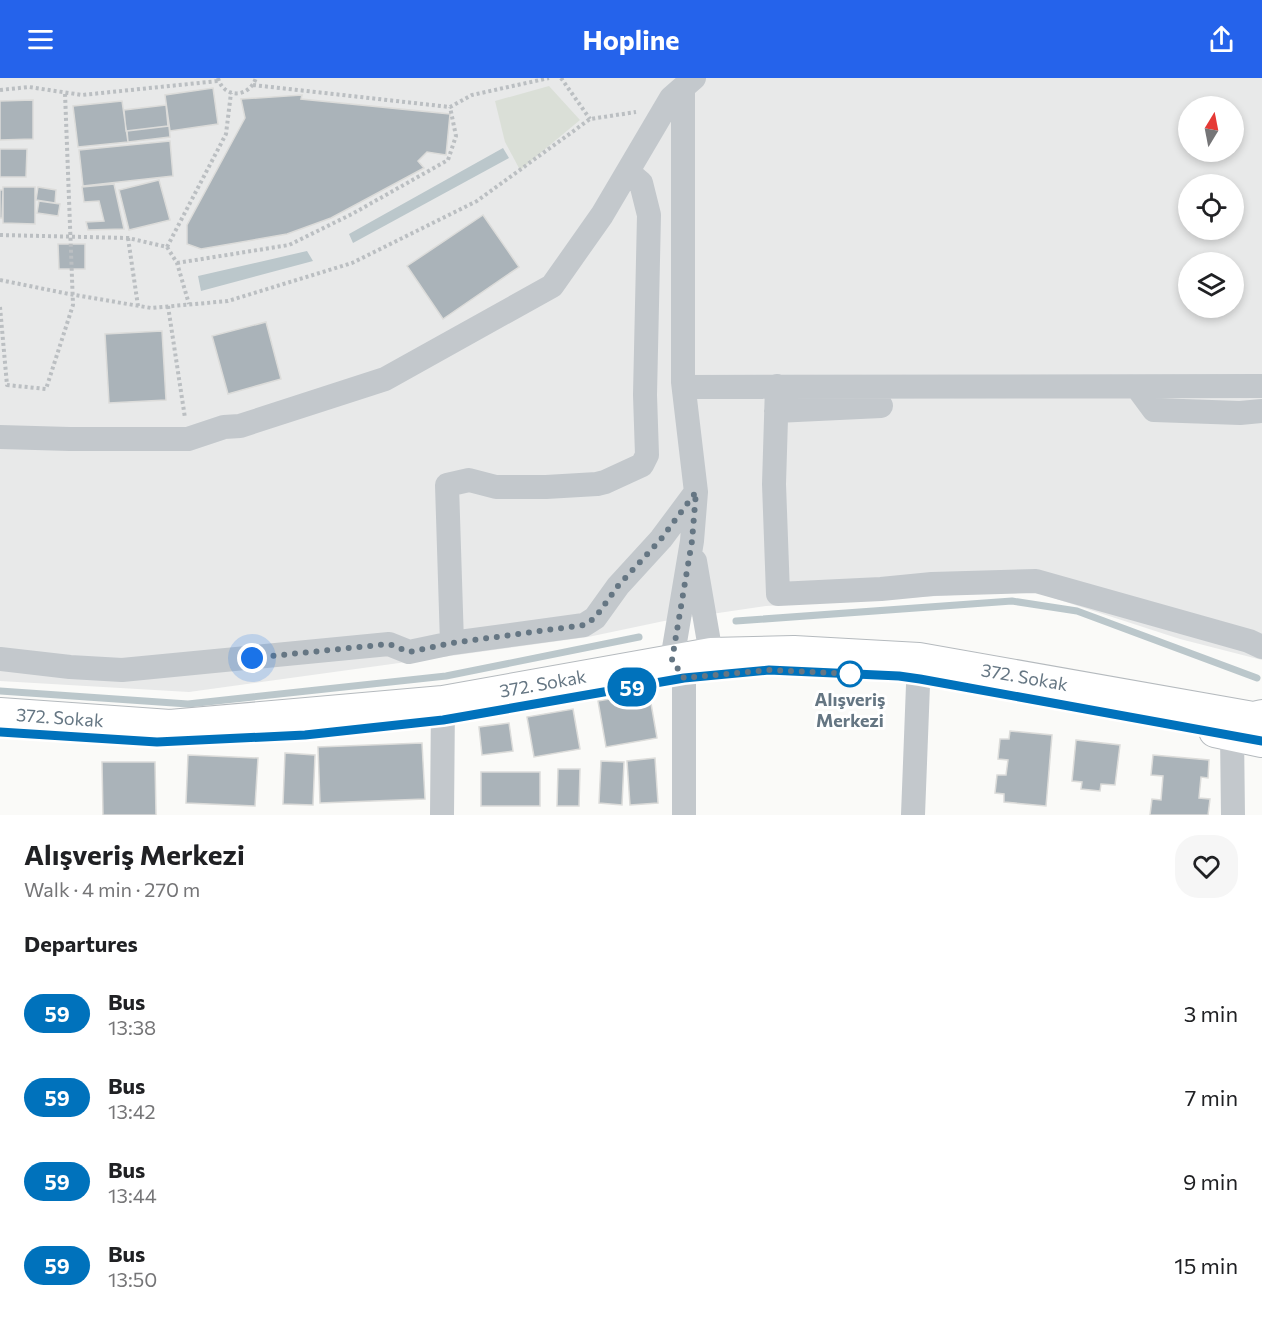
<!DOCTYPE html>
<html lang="en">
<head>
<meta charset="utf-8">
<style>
	body { margin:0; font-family:Commissioner,sans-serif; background:#f6f6f6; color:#202124; height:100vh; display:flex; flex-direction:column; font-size:22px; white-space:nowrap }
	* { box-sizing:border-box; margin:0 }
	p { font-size:20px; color:#757577 }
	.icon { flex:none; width:33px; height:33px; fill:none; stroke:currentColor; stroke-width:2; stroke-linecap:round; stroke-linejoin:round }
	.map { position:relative; height:737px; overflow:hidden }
	.side { display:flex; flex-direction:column; background:#fff; flex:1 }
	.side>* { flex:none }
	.badge { padding:0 12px; border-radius:20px; font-size:21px; line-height:39px }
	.needle { width:39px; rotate:10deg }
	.tools { position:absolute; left:1178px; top:18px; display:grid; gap:12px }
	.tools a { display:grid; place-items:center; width:66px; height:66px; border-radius:50%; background:#fff; box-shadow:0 3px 9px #0003; font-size:30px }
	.you { position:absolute; width:30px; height:30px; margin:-15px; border:4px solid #fff; border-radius:50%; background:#1a73e8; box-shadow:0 0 0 9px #1a73e833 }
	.map>.badge { position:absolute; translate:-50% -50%; box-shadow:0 0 0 3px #fff }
	h2 { padding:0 24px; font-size:22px; line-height:54px }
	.round { display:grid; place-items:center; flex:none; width:63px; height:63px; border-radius:24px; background:#f6f6f6 }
	.head { display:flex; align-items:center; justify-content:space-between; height:102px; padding:0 24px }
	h1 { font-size:28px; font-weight:700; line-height:45px }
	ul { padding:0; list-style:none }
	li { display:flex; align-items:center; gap:18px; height:84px; padding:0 24px }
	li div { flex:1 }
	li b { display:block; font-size:22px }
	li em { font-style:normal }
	li .badge { min-width:66px; font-weight:700; text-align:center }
	header { display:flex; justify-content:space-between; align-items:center; height:78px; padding:0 24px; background:#2563eb; color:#fff; font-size:27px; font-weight:700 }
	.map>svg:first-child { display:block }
	.built { fill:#e8e9e9; fill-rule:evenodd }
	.green { fill:#dadfd7 }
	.water { fill:#bbc7cb }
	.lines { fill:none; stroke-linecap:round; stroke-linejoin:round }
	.stream { stroke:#bbc7cb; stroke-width:7 }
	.building { fill:#aab3b9; stroke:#dcdcda; stroke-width:1.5 }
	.major-casing { stroke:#b5babe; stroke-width:34 }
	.path { stroke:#bbbfc2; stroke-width:4; stroke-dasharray:3 3; stroke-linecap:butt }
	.minor { stroke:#c3c8cc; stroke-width:24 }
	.major { stroke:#fff; stroke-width:32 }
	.line-casing { stroke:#fff; stroke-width:14 }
	.line { stroke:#0072bc; stroke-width:9 }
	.walk { stroke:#657683; stroke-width:6; stroke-dasharray:0 10.8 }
	.stop-dot { fill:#fff; stroke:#0072bc; stroke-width:3 }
	.labels { text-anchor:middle; stroke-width:6; stroke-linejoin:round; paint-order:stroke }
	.street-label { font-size:18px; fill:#657683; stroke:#fff }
	.stop-label { font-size:18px; font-weight:bold; fill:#657683; stroke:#fff }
</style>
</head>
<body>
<header><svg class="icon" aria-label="menu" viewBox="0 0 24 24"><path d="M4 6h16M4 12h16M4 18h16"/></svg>Hopline<svg class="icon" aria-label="share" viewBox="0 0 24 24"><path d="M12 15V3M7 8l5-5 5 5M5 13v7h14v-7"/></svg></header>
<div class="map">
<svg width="1262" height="737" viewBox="0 0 1262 737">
	<rect width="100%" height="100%" fill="#fafaf8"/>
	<!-- built -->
	<path class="built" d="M0,0H1262V582L1180,561L1038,515H989L766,528L664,543L588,559L189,614L0,603ZM1188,28H1233V74H1188ZM1188,106H1233V152H1188ZM1188,184H1233V230H1188Z"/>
	<!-- green -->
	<path class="green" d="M549,8L580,42L520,92L505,64L495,23Z"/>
	<!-- water -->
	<path class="water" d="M503,70L509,80L353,165L349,156Z
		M307,173L313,183L201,213L198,198Z"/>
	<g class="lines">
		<!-- stream -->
		<path class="stream" d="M736,543L1012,523L1077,533L1257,600
			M0,613L188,626L446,598L639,559"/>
	</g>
	<!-- building -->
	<path class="building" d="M213,10L218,46L170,53L165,17Z
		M302,17L301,21L450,36L446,77L427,74L418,83L424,90L331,140L287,156L201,171L187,166V147L245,40L241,21Z
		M33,22V61L0,62V23Z
		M122,23L128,64L78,69L73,28Z
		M166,27L168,48L126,53L124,32Z
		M169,48L170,59L128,64L127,53Z
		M170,63L173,98L83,108L79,72Z
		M0,71H27L26,99H0Z
		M159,102L170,142L129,152L119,112Z
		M114,106L124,151L88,152L86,144L104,143L99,123L84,124L82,109Z
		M3,109H35V146L3,145Z
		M38,109L56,112L55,125L36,122Z
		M0,112H3L2,140H0Z
		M39,123L60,126L58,138L37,135Z
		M483,137L519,189L443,241L407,188Z
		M58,166H85V191H59Z
		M266,244L281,301L228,316L212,258Z
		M162,253L166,322L109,325L105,256Z
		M649,614L657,660L606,669L598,623Z
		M573,631L580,671L534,679L527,639Z
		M509,645L513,673L482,677L479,649Z
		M1010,653L1052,657L1046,728L1004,724V716L995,715L997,697H1006L1008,682L998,681L1000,661H1009Z
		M1076,662L1120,667L1115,707L1101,706L1100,713L1081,711L1082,704L1072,703Z
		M422,665L425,721L320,725L318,669Z
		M285,675L315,677L313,727L283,726Z
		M188,677L258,680L255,728L186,725Z
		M1153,677L1209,682L1208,700L1201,699L1199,720L1210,721L1208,737H1150L1152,721L1161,722L1163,698L1151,697Z
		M655,680L658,725L630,727L627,683Z
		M601,683L624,684L622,727L599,725Z
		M102,684H155L156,737H103Z
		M558,691H580L579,728H557Z
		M481,694H540V728H481Z"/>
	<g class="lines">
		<defs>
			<g id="major">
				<path id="s1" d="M0,636L170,648L443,624L711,576L794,574L919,581L1253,640L1262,638"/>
				<path d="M1215,653L1262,663"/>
			</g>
		</defs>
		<!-- major casing -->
		<use href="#major" class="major-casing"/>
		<!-- path -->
		<path class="path" d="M218,0C224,21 249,20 256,0
			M561,0L590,41
			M253,7L450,29L472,17L549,0
			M0,12L29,9L82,17L218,3
			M0,157L128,160L167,169L226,56L231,15
			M128,160L138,228
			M167,169L177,185L189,226
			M177,185L289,167L352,136L448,82L456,58L450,29
			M0,202L69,216L151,230L228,223L352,185L477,123L590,41L636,34
			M168,228L185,340
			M0,229L7,307L46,311L73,227L65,15"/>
		<!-- minor -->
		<path class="minor" d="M683,10V304L696,414L692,463L672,582L684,600
			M777,308L774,406L778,516L881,511L932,506L1036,503L1249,563L1262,569
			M684,309L1262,308
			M1137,309L1154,332L1240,335L1262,333
			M776,333L881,328
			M0,359L70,361H188L224,349L240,348L385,301L552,208L602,137L671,20L694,0
			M695,483L711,576L699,586
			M452,565L447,407L469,402L496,409H546L597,406L605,404L642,387L647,377L645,317L649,137L641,105L628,94
			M0,581L70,589L122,592L389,566L409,574L452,565L584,547L595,540L618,508L661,461L696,414
			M1232,656L1233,737
			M442,737L443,624
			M684,737V600
			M913,737L919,581"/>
		<!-- major -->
		<use href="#major" class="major"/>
	</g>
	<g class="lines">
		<defs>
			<path id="line" d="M0,654L157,664L305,657L443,642L684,600L769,592L899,598L920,601L1262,663"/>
		</defs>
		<!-- line casing -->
		<use href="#line" class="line-casing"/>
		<!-- line -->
		<use href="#line" class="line"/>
		<!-- walk -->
		<path class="walk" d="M252,580L389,566L409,574L452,565L584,547L595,540L618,508L661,461L696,414L692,463L672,582L684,600L769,592L856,596H850"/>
	</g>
	<!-- markers -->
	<circle class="stop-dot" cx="850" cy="596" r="12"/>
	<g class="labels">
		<!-- street labels -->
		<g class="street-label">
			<text dy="6" stroke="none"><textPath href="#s1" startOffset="1032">372. Sokak</textPath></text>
			<text dy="6" stroke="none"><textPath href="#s1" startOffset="546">372. Sokak</textPath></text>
			<text dy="6" stroke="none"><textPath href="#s1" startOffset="60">372. Sokak</textPath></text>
		</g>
		<!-- stop labels -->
		<g class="stop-label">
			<text x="850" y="628">Alışveriş<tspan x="850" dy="21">Merkezi</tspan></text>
		</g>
	</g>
</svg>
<div class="tools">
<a><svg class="needle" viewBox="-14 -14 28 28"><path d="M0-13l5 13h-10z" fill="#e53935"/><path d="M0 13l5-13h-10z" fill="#757577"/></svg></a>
<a><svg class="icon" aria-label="locate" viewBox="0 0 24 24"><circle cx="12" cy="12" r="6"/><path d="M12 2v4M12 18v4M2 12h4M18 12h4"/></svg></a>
<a><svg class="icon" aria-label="layers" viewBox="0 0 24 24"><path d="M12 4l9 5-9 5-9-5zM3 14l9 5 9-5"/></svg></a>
</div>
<div class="you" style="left:252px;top:580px"></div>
<b class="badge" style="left:632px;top:609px;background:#0072bc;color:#fff">59</b>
</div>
<section class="side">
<div class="head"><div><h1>Alışveriş Merkezi</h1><p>Walk · 4 min · 270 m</p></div><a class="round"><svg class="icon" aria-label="heart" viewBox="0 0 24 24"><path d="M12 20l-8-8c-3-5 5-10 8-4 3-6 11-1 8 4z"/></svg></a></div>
<h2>Departures</h2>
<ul>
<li><span class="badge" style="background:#0072bc;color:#fff">59</span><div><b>Bus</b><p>13:38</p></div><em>3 min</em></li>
<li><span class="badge" style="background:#0072bc;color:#fff">59</span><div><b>Bus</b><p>13:42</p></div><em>7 min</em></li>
<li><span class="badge" style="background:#0072bc;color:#fff">59</span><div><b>Bus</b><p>13:44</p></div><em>9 min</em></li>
<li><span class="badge" style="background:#0072bc;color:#fff">59</span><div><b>Bus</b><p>13:50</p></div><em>15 min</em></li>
</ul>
</section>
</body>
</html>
